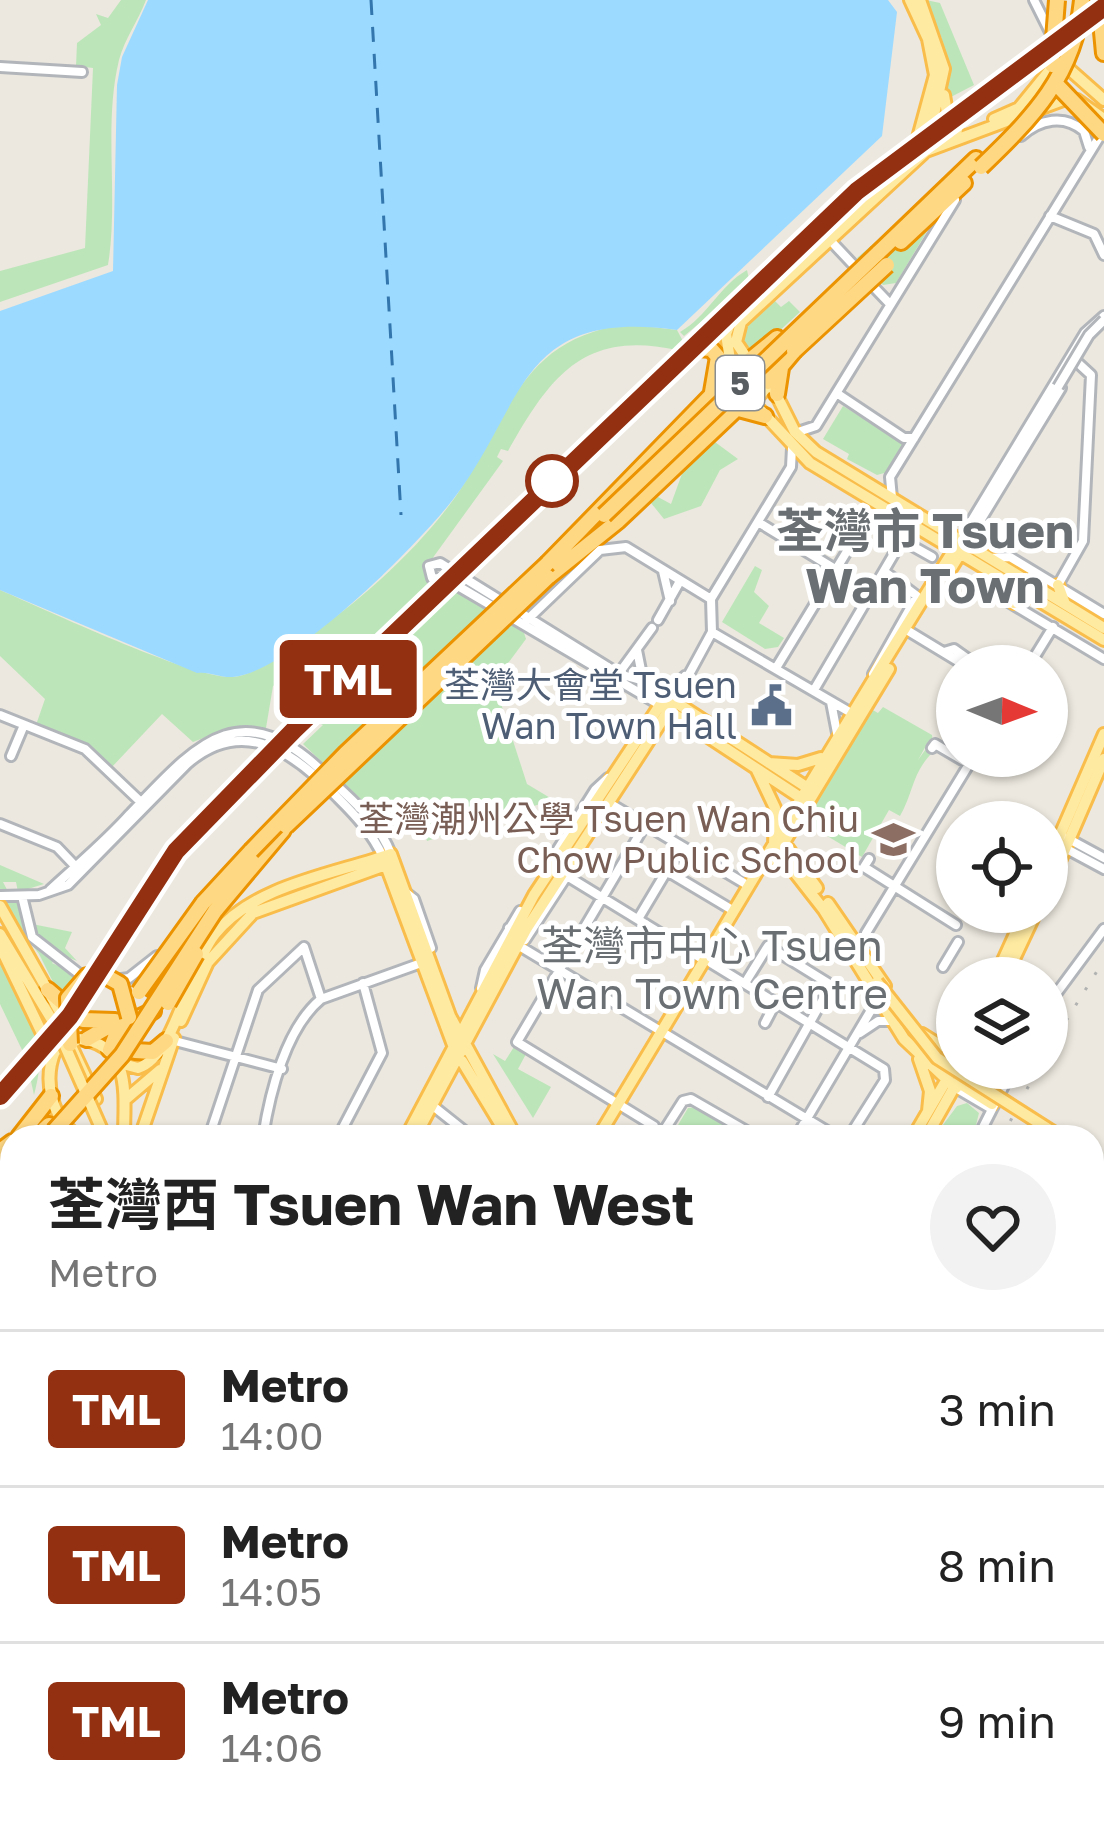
<!DOCTYPE html>
<html lang="en">
<head>
<meta charset="utf-8">
<style>
	body { margin:0; font-family:"Golos Text","Noto Sans TC",sans-serif; background:#f2f2f2; color:#222; height:100vh; display:flex; flex-direction:column; font-size:45px; white-space:nowrap }
	* { box-sizing:border-box; margin:0 }
	p { font-size:39px; color:#767676 }
	.icon { flex:none; width:66px; height:66px; fill:none; stroke:currentColor; stroke-width:2; stroke-linecap:round; stroke-linejoin:round }
	.map { position:relative; flex:1; overflow:hidden }
	.drawer { position:absolute; left:0px; top:1125px; width:1104px; height:699px; display:flex; flex-direction:column; background:#fff; border-radius:36px 36px 0 0; box-shadow:0 3px 9px #0004 }
	.drawer>* { flex:none }
	.badge { padding:0 24px; border-radius:9px; font-size:42px; line-height:78px }
	.needle { width:78px; rotate:91deg }
	.tools { position:absolute; left:936px; top:645px; display:grid; gap:24px }
	.tools a { display:grid; place-items:center; width:132px; height:132px; border-radius:50%; background:#fff; box-shadow:0 3px 9px #0004; font-size:60px }
	.map>.badge { position:absolute; translate:-50% -50%; box-shadow:0 0 0 6px #fff }
	.round { display:grid; place-items:center; flex:none; width:126px; height:126px; border-radius:63px; background:#f2f2f2 }
	.headline { display:flex; align-items:center; justify-content:space-between; height:204px; padding:0 48px }
	h1 { font-size:57px; font-weight:700; line-height:90px }
	ul { padding:0; list-style:none }
	li { display:flex; align-items:center; gap:36px; height:156px; padding:0 48px; border-top:3px solid #e0e0e0 }
	li div { flex:1 }
	li b { display:block; font-size:45px }
	li em { font-style:normal }
	li .badge { min-width:132px; font-weight:700; text-align:center }
	.map>svg:first-child { display:block }
	.green { fill:#bce6b9 }
	.water { fill:#9cdaff }
	.pier { fill:#ece8df }
	.lines { fill:none; stroke-linecap:round; stroke-linejoin:round }
	.ferry { stroke:#3276ad; stroke-width:3; stroke-dasharray:15 12; stroke-linecap:butt }
	.minor-casing { stroke:#b2b6bb; stroke-width:14 }
	.major-casing { stroke:#f9bd4b; stroke-width:16 }
	.highway-casing { stroke:#eb9300; stroke-width:20 }
	.minor { stroke:#fff; stroke-width:8 }
	.major { stroke:#ffeaa1; stroke-width:10 }
	.highway { stroke:#ffd883; stroke-width:14 }
	.rail { stroke:#b1b2b2; stroke-width:3; stroke-dasharray:3 15; stroke-linecap:butt }
	.minor-bridge-casing { stroke:#b2b6bb; stroke-width:14; stroke-linecap:butt }
	.major-bridge-casing { stroke:#f9bd4b; stroke-width:16; stroke-linecap:butt }
	.highway-bridge-casing { stroke:#eb9300; stroke-width:20; stroke-linecap:butt }
	.minor-bridge { stroke:#fff; stroke-width:8 }
	.major-bridge { stroke:#ffeaa1; stroke-width:10 }
	.highway-bridge { stroke:#ffd883; stroke-width:14 }
	.line-casing { stroke:#fff; stroke-width:27 }
	.line { stroke:#923011; stroke-width:18 }
	.stop-dot { fill:#fff; stroke:#923011; stroke-width:6 }
	.labels { text-anchor:middle; stroke-width:10; stroke-linejoin:round; paint-order:stroke }
	.shield { fill:#fff; stroke:#8a8e90; stroke-width:3 }
	.shield-label { font-size:33px; font-weight:bold; fill:#585d61 }
	.service-label { font-size:36px; fill:#4e5e75; stroke:#fff; text-anchor:end }
	.education-label { font-size:36px; fill:#785e54; stroke:#fff; text-anchor:end }
	.quarter-label { font-size:42px; fill:#696f73; stroke:#fff }
	.district-label { font-size:48px; font-weight:bold; fill:#696f73; stroke:#fff }
</style>
</head>
<body>
<div class="map">
<svg width="1104" height="1822" viewBox="0 0 1104 1822">
	<rect width="100%" height="100%" fill="#ece8df"/>
	<!-- green -->
	<path class="green" d="M121,0H146C138,21 125,38 119,60C103,126 119,197 108,265L0,302V271L85,248L93,68L76,66L77,43L101,25L96,14L108,18Z
		M926,0L940,3L974,85L947,99L942,39Z
		M935,190V218L896,283L883,285L857,258Z
		M747,270L749,279L759,277L693,339L688,340L707,317L684,336L680,332C708,316 719,286 747,270Z
		M772,298L781,307L789,301L800,312L762,347L747,348L742,341L746,323Z
		M627,324L677,330L684,343L677,350C582,329 549,379 508,451L501,449L497,457L503,461L424,570L429,580L445,582L524,633L526,639L494,682L527,784L567,808L562,817L540,804L427,841L413,799L373,811L303,744L323,725L304,716L355,668L335,646L273,686L266,728L232,727L193,742L162,714L111,768L88,747L36,725L45,699L0,656V590C44,609 191,678 231,677C255,676 284,653 304,640C359,602 417,551 456,496C510,418 517,340 627,324Z
		M843,406L907,445L888,472L877,475L847,459L849,454L823,439Z
		M715,442L738,459L720,470L701,506L664,519L651,503L658,497L671,504L683,471Z
		M755,566L762,570L754,592L769,606L759,623L784,638L778,647L765,649L722,622Z
		M883,707L932,735L933,743L927,744L918,760L928,746L932,753C912,773 913,794 900,816L889,810L862,857L804,822L871,709L878,713Z
		M0,865L44,884L18,892L16,882H3L13,901H30L32,924L72,932L65,948L77,961L61,954L52,963L63,968L100,967L69,982L61,998L39,954L0,902Z
		M0,960C28,1016 51,1030 34,1095L27,1063L15,1070L23,1052L0,1004Z
		M514,1047L526,1054L518,1069L551,1087L533,1118L493,1054L505,1061Z
		M967,1103L979,1113L973,1137H934L957,1106Z
		M696,1107L745,1137H671L688,1108Z
		M1104,1686V1822H1069L1068,1812H1092V1691Z"/>
	<!-- water -->
	<path class="water" d="M148,0H888L897,12L882,136L677,330C513,307 527,410 447,507C409,553 293,670 233,677C220,678 209,671 197,673L0,590V311L113,271L117,85L122,57Z"/>
	<!-- pier -->
	<path class="pier" d="M813,444L1104,619V646L1096,641L1093,645L942,556L799,465Z"/>
	<g class="lines">
		<!-- ferry -->
		<path class="ferry" d="M371,0L401,515"/>
		<defs>
			<path id="minor" d="M1034,0L1052,36
				M0,67L82,72
				M1021,136C1040,119 1064,114 1084,131L1089,147
				M1050,216L1094,234L1104,255
				M829,239L860,272
				M870,283L890,304
				M838,394L904,438H914
				M798,432L816,426L955,200
				M892,498L890,477L1103,131
				M758,522L835,569
				M960,540L1085,333L1104,316
				M966,544L1061,388
				M989,558L1010,557L1104,614
				M663,571L670,601
				M1058,585L1083,541L1091,375L1078,363
				M987,589L1104,659
				M503,602L440,563L429,566L432,578L446,579L660,705
				M516,610L619,674L644,681L666,696L685,676
				M527,620L600,550L626,547L711,599
				M658,620L680,581
				M905,629L966,666
				M712,632L853,714
				M637,650L643,680
				M944,652L954,649L978,666
				M1029,666L1053,627
				M776,668L866,520L932,557
				M873,674L917,596L885,572
				M617,676L652,628
				M814,690L902,540
				M674,702L712,632L711,599L791,467L792,448
				M831,702L837,733
				M0,715L85,749L145,806
				M932,748L935,744L969,764
				M11,756L24,725
				M609,803L749,886
				M0,824L57,847L77,868
				M645,825L517,1042L654,1126L658,1137
				M1067,838L1104,858
				M1063,847L1104,869
				M869,859L864,867L956,925
				M548,865L595,790L608,778
				M667,871L734,911
				M567,876L704,960
				M50,890C77,865 105,842 130,814C196,745 240,690 327,776C352,801 378,820 391,854
				M405,892L414,899L431,948
				M1,896L39,895L68,885L187,764C244,714 296,754 338,798C356,816 372,833 383,857
				M22,896L32,937L87,980
				M638,919L681,847
				M509,928L521,947L837,1137
				M525,940L572,868
				M862,949L866,933L974,756
				M711,963L884,1069L885,1080L849,1137
				M943,967L958,942
				M114,980L129,978L157,956
				M745,983L768,946L831,985L768,1097
				M481,988L485,970L520,911
				M1047,1006L1104,929
				M765,1023L776,1002
				M860,1033L878,1021H891
				M175,1041L282,1069
				M956,1088L990,1108
				M433,1106L472,1137
				M209,1137L258,990L304,947L321,999
				M263,1137C270,1092 286,1028 321,999L424,962
				M338,1137L382,1053L363,983
				M660,1137L683,1101L691,1099L757,1137
				M796,1137L877,1000
				M978,1137L1013,1068
				M0,1240L12,1238
				M0,1249L12,1286
				M0,1420L12,1448
				M1092,1531L1104,1538
				M1092,1538L1104,1545
				M0,1603L12,1612
				M0,1702L12,1719
				M88,1812L97,1822
				M308,1812L312,1822
				M778,1812L779,1822
				M1066,1812L1067,1822
				M437,1822L444,1812
				M838,1822L841,1812"/>
			<path id="major" d="M920,0L944,69L926,151
				M1060,68L1069,69L1104,100
				M944,95L949,125L957,130
				M1077,100L1104,119
				M994,119L1019,108L1050,70
				M748,360L736,342L741,322L926,151L1063,100
				M730 379a19 19 0 1 1 38 0a19 19 0 1 1-38 0Z
				M732,373L726,334L732,318L916,145L935,75L928,39L910,0
				M774,390L795,432L816,452L1104,628
				M749,398L810,463L1104,640
				M952,567L966,544
				M1005,582L1014,603
				M1058,585L1065,604
				M666,709L798,796
				M769,763L798,765L821,758
				M757,770L775,808L774,846L824,910L904,1039L956,1088
				M782,840L817,888
				M774,859L889,669
				M384,860L453,1045
				M1047,865L1104,734
				M1047,891L1104,759
				M828,903L885,986
				M0,906L69,1028
				M0,934L58,1030
				M0,946L53,1056
				M995,978L1025,912
				M1005,978L1036,912
				M181,1021L208,962L253,913L394,862
				M922,1034L941,1046L957,1045
				M70,1044L96,1099
				M919,1059L930,1091L928,1111
				M462,1061L508,1137
				M119,1063L138,1068C175,1057 189,967 215,934C254,885 334,874 391,854L450,1016L516,1137
				M962,1085L992,1104
				M126,1099L160,1070
				M79,1137C51,1119 43,1080 55,1051L79,1039C133,1044 124,1097 124,1137
				M140,1137L174,1038
				M406,1137L534,895L666,696L811,790
				M415,1137L527,928L674,702
				M598,1137C719,938 835,737 960,540
				M913,1137L957,1062
				M926,1137L965,1068
				M1092,1170L1104,1196
				M1092,1187L1104,1242
				M0,1286L12,1284
				M0,1295L12,1294
				M1104,1314L1095,1341L1104,1377
				M1102,1317L1104,1283
				M1092,1404L1103,1375
				M1092,1418L1104,1407
				M486,1812L511,1822
				M728,1812L729,1822
				M737,1812L738,1822"/>
			<path id="highway" d="M1099,0L1104,53
				M901,242L964,183
				M878,253L976,159
				M698,348L711,349L718,357L712,392
				M750,360L777,338
				M768,382L794,351
				M777,394L781,368
				M735,408L765,416
				M548,563L731,375
				M548,577L618,521L748,398
				M203,903L251,851
				M215,911L283,830
				M48,990L83,1020L115,1021
				M131,1020L125,1038L135,1051L153,1052L166,1041
				M87,1039L113,1024
				M110,1050L119,1027L153,1011
				M19,1137L51,1096
				M36,1137L49,1125
				M76,1137L77,1136
				M0,1151L12,1142
				M0,1164L12,1156
				M0,1189L12,1182"/>
		</defs>
		<!-- minor casing -->
		<use href="#minor" class="minor-casing"/>
		<!-- major casing -->
		<use href="#major" class="major-casing"/>
		<!-- highway casing -->
		<use href="#highway" class="highway-casing"/>
		<!-- minor -->
		<use href="#minor" class="minor"/>
		<!-- major -->
		<use href="#major" class="major"/>
		<!-- highway -->
		<use href="#highway" class="highway"/>
		<!-- rail -->
		<path class="rail" d="M1047,1051L1104,960
			M1002,1137L1038,1068"/>
		<defs>
			<path id="minor-bridge" d="M1058,387L1089,335L1104,320"/>
			<path id="major-bridge" d="M877,982L937,1058L1061,1137
				M58,1030L105,1137"/>
			<path id="highway-bridge" d="M1052,65L1057,0
				M1059,87L1104,134
				M981,167C1032,118 1075,75 1082,0
				M794,351L887,265
				M604,515L878,253
				M286,826L548,577
				M251,851L346,753L548,563
				M139,992L203,903
				M168,1003L196,954
				M70,1044L68,998L87,976L104,975L120,984L129,1017
				M54,1131L122,1055L215,911"/>
		</defs>
		<!-- minor-bridge casing -->
		<use href="#minor-bridge" class="minor-bridge-casing"/>
		<!-- major-bridge casing -->
		<use href="#major-bridge" class="major-bridge-casing"/>
		<!-- highway-bridge casing -->
		<use href="#highway-bridge" class="highway-bridge-casing"/>
		<!-- minor-bridge -->
		<use href="#minor-bridge" class="minor-bridge"/>
		<!-- major-bridge -->
		<use href="#major-bridge" class="major-bridge"/>
		<!-- highway-bridge -->
		<use href="#highway-bridge" class="highway-bridge"/>
	</g>
	<g class="lines">
		<defs>
			<path id="line" d="M0,1096L70,1016L176,851L295,729L857,191L1104,7"/>
		</defs>
		<!-- line casing -->
		<use href="#line" class="line-casing"/>
		<!-- line -->
		<use href="#line" class="line"/>
	</g>
	<!-- icons -->
	<defs>
		<symbol id="civic-bare" viewBox="-9 -9 18 18"><path d="M-.6-6.5H3V-4.5H.6V-3L4-1V1h2V6H-6V1h2V-1L-.6-3ZM-1.2 2.5V6h2.4V2.5Z" fill="#5c6f8a" stroke="#fff" stroke-width="2.5" paint-order="stroke"/></symbol>
		<symbol id="school-bare" viewBox="-9 -9 18 18"><path d="M0-5L7-2L0 1L-7-2ZM-4 1L0 2.5L4 1V4Q0 6-4 4Z" fill="#8d6e63" stroke="#fff" stroke-width="2.5" paint-order="stroke"/></symbol>
	</defs>
	<g fill-rule="evenodd">
		<use href="#civic-bare" x="742" y="676" width="59" height="59"/>
		<use href="#school-bare" x="864" y="810" width="59" height="59"/>
	</g>
	<!-- markers -->
	<circle class="stop-dot" cx="552" cy="481" r="24"/>
	<g class="labels">
		<!-- shield labels -->
		<rect class="shield" x="716" y="356" width="48" height="54" rx="9"/>
		<g class="shield-label">
			<text x="740" y="395">5</text>
		</g>
		<!-- service labels -->
		<g class="service-label">
			<text x="737" y="698">荃灣大會堂 Tsuen<tspan x="737" dy="41">Wan Town Hall</tspan></text>
		</g>
		<!-- education labels -->
		<g class="education-label">
			<text x="859" y="832">荃灣潮州公學 Tsuen Wan Chiu<tspan x="859" dy="41">Chow Public School</tspan></text>
		</g>
		<!-- quarter labels -->
		<g class="quarter-label">
			<text x="712" y="961">荃灣市中心 Tsuen<tspan x="712" dy="48">Wan Town Centre</tspan></text>
		</g>
		<!-- district labels -->
		<g class="district-label">
			<text x="925" y="548">荃灣市 Tsuen<tspan x="925" dy="55">Wan Town</tspan></text>
		</g>
	</g>
</svg>
<div class="tools">
<a><svg class="needle" viewBox="-14 -14 28 28"><path d="M0-13l5 13h-10z" fill="#e53935"/><path d="M0 13l5-13h-10z" fill="#767676"/></svg></a>
<a><svg class="icon" aria-label="locate" viewBox="0 0 24 24"><circle cx="12" cy="12" r="6"/><path d="M12 2v4M12 18v4M2 12h4M18 12h4"/></svg></a>
<a><svg class="icon" aria-label="layers" viewBox="0 0 24 24"><path d="M12 4l9 5-9 5-9-5zM3 14l9 5 9-5"/></svg></a>
</div>
<b class="badge" style="left:348px;top:679px;background:#923011;color:#fff">TML</b>
<section class="drawer">
<div class="headline"><div><h1>荃灣西 Tsuen Wan West</h1><p>Metro</p></div><a class="round"><svg class="icon" aria-label="heart" viewBox="0 0 24 24"><path d="M12 20l-8-8c-3-5 5-10 8-4 3-6 11-1 8 4z"/></svg></a></div>
<ul>
<li><span class="badge" style="background:#923011;color:#fff">TML</span><div><b>Metro</b><p>14:00</p></div><em>3 min</em></li>
<li><span class="badge" style="background:#923011;color:#fff">TML</span><div><b>Metro</b><p>14:05</p></div><em>8 min</em></li>
<li><span class="badge" style="background:#923011;color:#fff">TML</span><div><b>Metro</b><p>14:06</p></div><em>9 min</em></li>
</ul>
</section>
</div>
</body>
</html>
